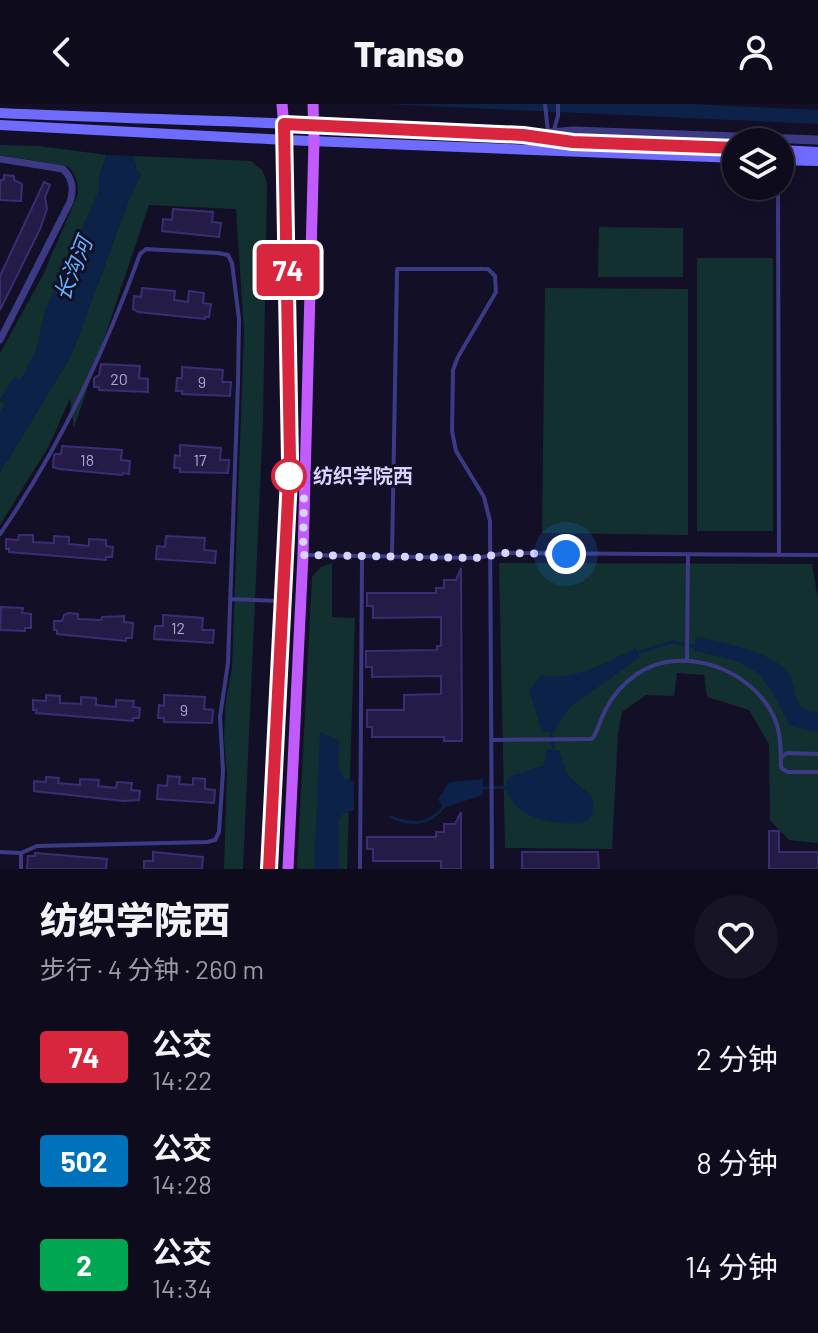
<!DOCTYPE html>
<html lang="zh">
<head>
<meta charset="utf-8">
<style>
	body { margin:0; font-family:Barlow,"Noto Sans SC",sans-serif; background:#171425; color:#f1f3f6; height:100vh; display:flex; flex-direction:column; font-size:30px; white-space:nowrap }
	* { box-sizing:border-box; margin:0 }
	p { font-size:26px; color:#9b9ba3 }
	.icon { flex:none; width:44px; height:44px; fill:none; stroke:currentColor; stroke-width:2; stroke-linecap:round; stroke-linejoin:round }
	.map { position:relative; height:765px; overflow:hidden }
	.sheet { display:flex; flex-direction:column; background:#0e0b1c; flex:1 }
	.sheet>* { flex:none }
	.badge { padding:0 16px; border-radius:6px; font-size:28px; line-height:52px }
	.controls { position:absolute; left:722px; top:24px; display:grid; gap:16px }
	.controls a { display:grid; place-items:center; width:72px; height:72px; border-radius:50%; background:#0e0b1c; box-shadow:0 4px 12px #0003,0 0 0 2px #2e2b3b; font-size:40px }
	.you { position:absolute; width:40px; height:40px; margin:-20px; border:6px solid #fff; border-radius:50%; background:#1a73e8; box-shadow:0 0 0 12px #1a73e833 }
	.map>.badge { position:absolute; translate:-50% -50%; box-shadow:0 0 0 4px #fff }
	.round { display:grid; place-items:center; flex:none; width:84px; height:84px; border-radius:42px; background:#171425 }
	.headline { display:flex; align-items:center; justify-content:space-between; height:136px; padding:0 40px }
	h1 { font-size:38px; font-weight:800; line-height:60px }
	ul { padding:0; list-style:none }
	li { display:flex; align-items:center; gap:24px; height:104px; padding:0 40px }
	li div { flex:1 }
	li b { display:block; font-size:30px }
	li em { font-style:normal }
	li .badge { min-width:88px; font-weight:700; text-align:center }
	header { display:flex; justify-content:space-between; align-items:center; height:104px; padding:0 40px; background:#0e0b1c; font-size:36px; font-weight:800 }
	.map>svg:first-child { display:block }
	.green { fill:#12302f }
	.water { fill:#0c2248 }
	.pier { fill:#130f26 }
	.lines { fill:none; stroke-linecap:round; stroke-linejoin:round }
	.stream { stroke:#0c2248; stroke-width:3 }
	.building { fill:#241b47; stroke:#3b2d73; stroke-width:2 }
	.service { stroke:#3d3a85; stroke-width:4 }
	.minor { stroke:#3d3a85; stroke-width:7 }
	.tertiary { stroke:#3d3a85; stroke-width:9 }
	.secondary { stroke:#6f6bff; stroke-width:10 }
	.primary { stroke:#c25bff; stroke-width:11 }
	.line-casing { stroke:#fff; stroke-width:18 }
	.line { stroke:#d7263d; stroke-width:12 }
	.walk { stroke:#d9d4ff; stroke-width:8; stroke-dasharray:0 14.4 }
	.stop-dot { fill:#fff; stroke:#d7263d; stroke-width:4 }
	.labels { text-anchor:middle; stroke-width:6; stroke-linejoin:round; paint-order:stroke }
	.number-label { font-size:16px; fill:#aca6d1 }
	.stop-label { font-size:20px; font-weight:bold; fill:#d9d4ff; stroke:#130f26; text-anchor:start }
	.water-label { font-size:22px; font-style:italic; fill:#62b6ff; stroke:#130f26 }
</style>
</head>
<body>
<header><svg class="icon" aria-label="back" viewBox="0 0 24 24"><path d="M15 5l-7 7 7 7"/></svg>Transo<svg class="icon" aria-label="person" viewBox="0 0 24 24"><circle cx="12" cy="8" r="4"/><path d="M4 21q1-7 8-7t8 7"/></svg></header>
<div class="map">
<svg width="818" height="765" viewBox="0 0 818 765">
	<rect width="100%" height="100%" fill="#130f26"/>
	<!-- green -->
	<path class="green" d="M0,41L39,42L107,51L100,68L99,87L45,208L37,244L21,276L14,274L0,296L5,299L0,309V249L43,171L78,90C78,78 76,70 67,62L0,51Z
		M134,52L251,57L262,66L267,79L263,318L243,765H224L227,669L224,634L226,595L232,565L244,227L236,105L149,101L74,324L70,294L49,342L0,421V368L71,252L128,98L141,70L136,66Z
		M599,123L683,124V173H598Z
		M697,154H773V427H697Z
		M545,184L688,185V431L542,429Z
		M332,459V513L355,514L347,765H297L312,473L321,463Z
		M499,459L812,460L818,495V739L789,736L770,716L769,640L749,606L707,593L704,571L677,569L674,592L646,591L622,608L618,630L612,745L505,744Z"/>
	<!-- water -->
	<path class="water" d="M384,0H690L818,6V20Z
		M109,47L134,52L136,66L141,70L128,98L71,252L0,368V309L5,299L0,296L14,273L21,276L37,244L45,208L99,87L100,68Z
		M696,533C719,537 770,548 786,566C800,582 788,607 818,608V628L790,622C761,564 759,561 694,547Z
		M635,544L640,553L570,603L554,627L542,628L529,586L541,571C575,577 605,559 635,544Z
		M320,628L339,636L338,663L344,675L354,677V706L343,710L339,715V765H314Z
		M547,645L560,647C562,656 566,671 574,677C589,691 599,689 590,715C574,725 537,717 522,707C515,703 511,693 506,687L508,673L544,661Z
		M483,675V691L443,704L438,695L449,678Z"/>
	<!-- pier -->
	<path class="pier" d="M125,0H156L138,52L103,51Z"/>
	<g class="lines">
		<!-- stream -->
		<path class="stream" d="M636,549L673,538L698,543
			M551,627L554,647
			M481,684L509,683
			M391,713C412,722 429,721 444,703"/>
	</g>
	<!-- building -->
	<path class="building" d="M4,71L14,72V76L22,80L21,97L0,96V76H4Z
		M44,78L50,81L45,93L47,105L40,125L0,206V172Z
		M173,105L213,108L212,118L221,119L219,133L162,127L163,115L172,116Z
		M142,184L175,187L174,196L188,198L189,187L204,189L203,199L211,200L209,213H205V215L138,208L133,205L134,192L141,193Z
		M101,260L140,262L139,274L148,275V288L99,286V283H94V274L99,271Z
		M182,263L223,266L222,278H231L230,292L182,290V287H176L177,274H182Z
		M180,341L221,344L220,356H229L228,369L180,368V364H174L175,351L180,352Z
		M62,342L122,346L121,356L130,357L129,370L123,369L122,371L59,365L53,363L54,352L55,350H61Z
		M19,431H33V438L54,439V432L69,433V440L89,442V435L106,436V442L113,443L112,453H106V456L9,448V445H6V435L18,436Z
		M166,432L205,434L204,446L216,447L215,459L156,455L157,442L165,443Z
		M461,464L462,637H444V633H372V623H367V606H404V591L441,590V572L372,573V563H366V547L437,546V542H441V513L373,514V502H367V489H436V484H444V476H456Z
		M1,503L23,504L22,509L31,510V524H25V527L0,526Z
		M68,509L78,510V515L101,516L102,513L124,512V518L133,519L132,534H126V537L57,530V526H54V517H62L64,511Z
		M163,511L203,514L202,526H214L213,539L154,535L155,522H163Z
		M46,591L60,592V599L81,600V593L96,594V601L116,603V596L134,597L133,603L140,604L139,614H133V617L36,609L37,606H33V596L46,597Z
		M164,591L205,593L204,605L213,606L212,619L164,618V614H158L159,601L164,602Z
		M168,672L180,673L179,680L193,681V674L205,675V685L215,686L214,699L157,695L158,681L167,682Z
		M46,673L59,674L58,679L80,681V675L99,676L98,682L116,684L117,678L132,679L131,686L140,687L139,696L124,697L34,687V677L46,678Z
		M461,708V765H441V757H373V745H367V733H436V728H444V720H455Z
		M769,727H779V748H818V765H769Z
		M153,748L203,753L202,765H144V757H153Z
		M522,748H598L599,765H522Z
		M35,749L107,755L106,765H27L28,752H35Z"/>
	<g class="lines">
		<!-- service -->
		<path class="service" d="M545,0L548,28
			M553,29L558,12V0
			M778,82L779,451
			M0,430C59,345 105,247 140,150L146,145L218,149L228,151L232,159L239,215L238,278L228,559L220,613L223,667L219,728L215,736L207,738L37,742L21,749
			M305,451L476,454L506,449L818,451
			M392,452L397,165H488L495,172L496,188L458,253L453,266L452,327L456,347L484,393L490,417L492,765
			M230,495L280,497
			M687,556L688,451
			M492,636L592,635C598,627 600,616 605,607C612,592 624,579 637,570C682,540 748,564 772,609C781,625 781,646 781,664L788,668H818
			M782,653L787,649L818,650
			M0,748L21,749V765
			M360,765L362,452"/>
		<!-- minor -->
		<path class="minor" d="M0,55L63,65C73,75 74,85 70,98L0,236"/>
		<!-- tertiary -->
		<path class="tertiary" d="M538,30L573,27L818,36"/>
		<!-- secondary -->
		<path class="secondary" d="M0,9C105,14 211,16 317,21C457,27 596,39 736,44
			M0,21L286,36L736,54
			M780,46L818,48
			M780,56L818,57"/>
		<!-- primary -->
		<path class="primary" d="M269,765L290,355L286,48L282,0
			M288,765L303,451L314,37L313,0"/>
	</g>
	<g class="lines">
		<defs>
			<path id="line" d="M269,765L290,355L284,20L523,31L573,38L736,44"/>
		</defs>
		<!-- line casing -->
		<use href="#line" class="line-casing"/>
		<!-- line -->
		<use href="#line" class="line"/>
		<!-- walk -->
		<path class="walk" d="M289,372L304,387L303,451L476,454L506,449L566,450"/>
	</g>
	<!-- markers -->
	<circle class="stop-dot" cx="289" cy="372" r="16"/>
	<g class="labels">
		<!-- number labels -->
		<g class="number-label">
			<text x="119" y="281">20</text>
			<text x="202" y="284">9</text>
			<text x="87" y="362">18</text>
			<text x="200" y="362">17</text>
			<text x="178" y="530">12</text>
			<text x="184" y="612">9</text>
		</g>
		<!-- stop labels -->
		<g class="stop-label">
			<text x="313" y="379">纺织学院西</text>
		</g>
		<!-- water labels -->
		<g class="water-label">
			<text transform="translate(73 165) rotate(-68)" y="8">长沟河</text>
		</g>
	</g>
</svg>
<div class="controls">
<a><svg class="icon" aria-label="layers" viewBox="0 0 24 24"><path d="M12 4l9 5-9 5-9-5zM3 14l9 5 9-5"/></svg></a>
</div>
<div class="you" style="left:566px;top:450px"></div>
<b class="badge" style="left:288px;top:166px;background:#d7263d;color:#fff">74</b>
</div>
<section class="sheet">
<div class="headline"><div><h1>纺织学院西</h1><p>步行 · 4 分钟 · 260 m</p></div><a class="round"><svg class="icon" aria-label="heart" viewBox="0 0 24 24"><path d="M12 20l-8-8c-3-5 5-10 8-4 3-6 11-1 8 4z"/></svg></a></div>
<ul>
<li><span class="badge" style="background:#d7263d;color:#fff">74</span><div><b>公交</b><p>14:22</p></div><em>2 分钟</em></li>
<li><span class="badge" style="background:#0072bc;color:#fff">502</span><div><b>公交</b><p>14:28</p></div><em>8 分钟</em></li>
<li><span class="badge" style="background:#00a651;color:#fff">2</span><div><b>公交</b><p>14:34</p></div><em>14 分钟</em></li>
</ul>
</section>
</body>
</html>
